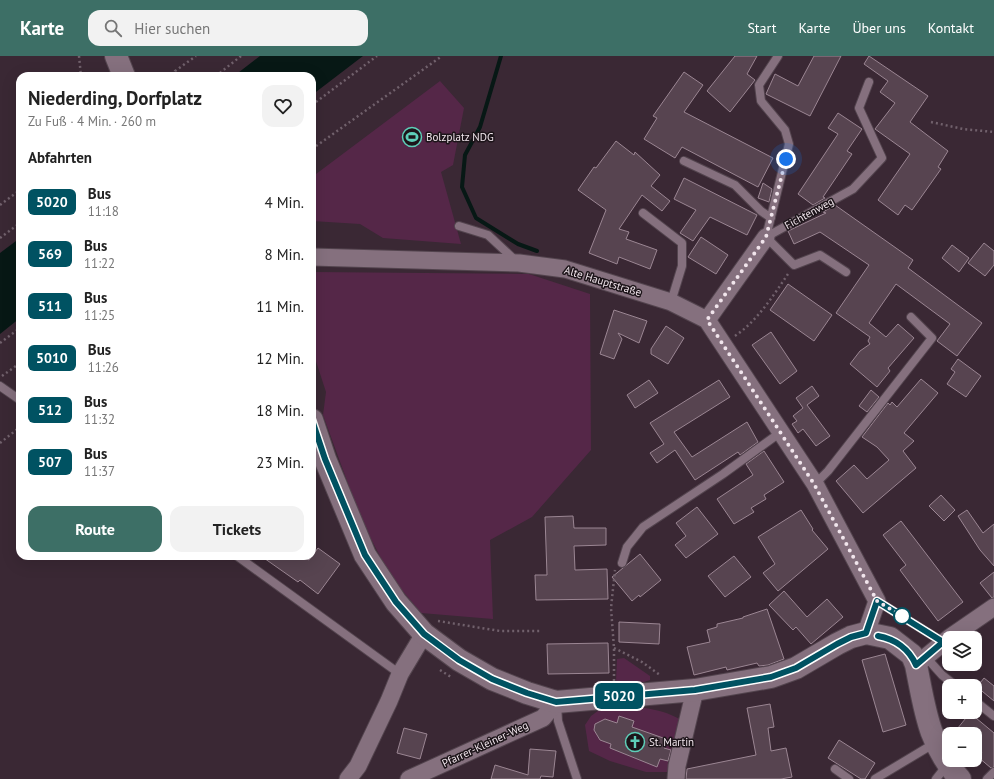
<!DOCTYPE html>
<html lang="de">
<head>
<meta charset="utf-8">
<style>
	body { margin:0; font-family:"PT Sans",sans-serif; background:#f2f2f2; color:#222; height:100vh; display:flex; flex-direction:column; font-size:15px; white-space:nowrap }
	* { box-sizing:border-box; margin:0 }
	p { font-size:13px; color:#767676 }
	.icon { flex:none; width:22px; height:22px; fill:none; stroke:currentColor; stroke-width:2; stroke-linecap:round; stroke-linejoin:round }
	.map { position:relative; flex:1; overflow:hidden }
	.details { position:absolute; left:16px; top:16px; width:300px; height:488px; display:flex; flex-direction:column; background:#fff; border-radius:12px; box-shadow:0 4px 16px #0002 }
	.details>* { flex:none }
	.badge { padding:0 8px; border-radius:6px; font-size:14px; line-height:26px }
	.buttons { position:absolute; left:942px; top:575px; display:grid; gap:8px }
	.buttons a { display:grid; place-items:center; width:40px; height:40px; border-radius:8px; background:#fff; box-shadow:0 4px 16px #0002; font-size:20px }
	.you { position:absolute; width:20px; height:20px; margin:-10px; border:3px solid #fff; border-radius:50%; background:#1a73e8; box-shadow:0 0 0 6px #1a73e833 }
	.map>.badge { position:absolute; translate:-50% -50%; box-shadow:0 0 0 2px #fff }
	h2 { padding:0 12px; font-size:15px; line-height:36px }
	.round { display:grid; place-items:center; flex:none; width:42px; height:42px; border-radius:12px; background:#f2f2f2 }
	.head { display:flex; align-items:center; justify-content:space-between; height:68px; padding:0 12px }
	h1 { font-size:19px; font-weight:700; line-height:30px }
	.button { display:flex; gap:8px; margin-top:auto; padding:8px 12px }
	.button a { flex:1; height:46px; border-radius:12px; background:#3d6f66; color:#fff; font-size:16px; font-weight:700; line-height:46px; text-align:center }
	.button a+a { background:#f2f2f2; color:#222 }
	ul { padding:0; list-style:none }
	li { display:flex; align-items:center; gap:12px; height:52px; padding:0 12px }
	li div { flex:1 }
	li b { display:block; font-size:15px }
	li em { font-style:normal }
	li .badge { min-width:44px; font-weight:700; text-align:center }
	header { display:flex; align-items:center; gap:24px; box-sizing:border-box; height:56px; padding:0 20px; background:#3d6f66; color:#fff }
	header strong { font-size:19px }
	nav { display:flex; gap:22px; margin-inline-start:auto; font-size:14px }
	.search { width:280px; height:36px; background:#f2f2f2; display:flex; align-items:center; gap:10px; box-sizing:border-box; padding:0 14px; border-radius:12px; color:#767676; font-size:15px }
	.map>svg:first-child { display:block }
	.green { fill:#552748 }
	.water { fill:#071815 }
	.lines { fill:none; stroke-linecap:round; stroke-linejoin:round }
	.stream { stroke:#071815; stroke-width:4 }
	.building { fill:#574450; stroke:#9b8693 }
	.lane-casing { stroke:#53444e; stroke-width:10 }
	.street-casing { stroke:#53444e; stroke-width:19 }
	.secondary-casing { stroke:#53444e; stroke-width:24 }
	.path { stroke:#71616c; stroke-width:2.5; stroke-dasharray:2 3; stroke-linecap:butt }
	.lane { stroke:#85707e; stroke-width:8 }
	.street { stroke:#85707e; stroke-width:17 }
	.secondary { stroke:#85707e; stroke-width:22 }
	.line-casing { stroke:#fff; stroke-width:9 }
	.line { stroke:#005262; stroke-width:6 }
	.walk { stroke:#f1e5ec; stroke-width:4; stroke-dasharray:0 7.2 }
	.stop-dot { fill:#fff; stroke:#005262; stroke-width:2 }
	.labels { text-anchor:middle; stroke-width:3; stroke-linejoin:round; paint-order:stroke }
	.poi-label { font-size:11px; fill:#f1e5ec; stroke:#1c1419; text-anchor:start }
	.street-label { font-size:11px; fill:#f1e5ec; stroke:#1c1419 }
</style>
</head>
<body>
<header>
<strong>Karte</strong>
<div class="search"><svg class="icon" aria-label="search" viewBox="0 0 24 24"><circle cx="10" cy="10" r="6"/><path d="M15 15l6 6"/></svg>Hier suchen</div>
<nav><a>Start</a><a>Karte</a><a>Über uns</a><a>Kontakt</a></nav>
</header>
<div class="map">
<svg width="994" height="723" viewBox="0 0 994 723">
	<rect width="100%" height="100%" fill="#3a2834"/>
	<!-- green -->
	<path class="green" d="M440,25L464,52L453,109L441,116L461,188L383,182L360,168L312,165V121Z
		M312,216L529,218L590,238L591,394L532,461L490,484L493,563L421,557L391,521L362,466L323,359L326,336L312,293Z
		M624,602L650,620V624L644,626H616L617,603Z
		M606,649C632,651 658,650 681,664L671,716H646L610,705L589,695L585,669L591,660Z"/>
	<!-- water -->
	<path class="water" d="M260,0H363L312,39V20H234Z
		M20,182V262L0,278V197Z"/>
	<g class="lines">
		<!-- stream -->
		<path class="stream" d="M501,0L480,71L465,99L462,131L476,162L518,188L537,195"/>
	</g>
	<!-- building -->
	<path class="building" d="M735,0H757L747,18L755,24L730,56L707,35Z
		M814,0H841L810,60L766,38L775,18L798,30Z
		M869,0L928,40L910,66L948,95L938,111L941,113L912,154L905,149L898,159L878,144L910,98L875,73L895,47L880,36L888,25L864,8Z
		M684,16L703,29L684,56L773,102L758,131L682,91L675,102L644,83L657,62L653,60Z
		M838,57L862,73L847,95L852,98L823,141L825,142L813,149L798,138L838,78L828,72Z
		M616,85L634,99L635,96L660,119L651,130L670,145L662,155L642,139L619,173L629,176L626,183L657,194L650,213L619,201L617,208L589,197L606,154L578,134L594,111L596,112Z
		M684,122L757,159L747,179L710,161L693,185L680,177L696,154L674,143Z
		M763,127L772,133L769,146L758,142Z
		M835,149L913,204L908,212L982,267L957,300L937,285L950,268L896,228L869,267L886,281L898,268L914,282L888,312L890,315L877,331L850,308L860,295L870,288L868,285L870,281L836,257L869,209L820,176L794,188L788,175L826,157L823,156Z
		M701,181L728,199L716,218L688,201Z
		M984,187L994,195V209L985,220L968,207Z
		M952,189L969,202L959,216L942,202Z
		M788,228L832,259L814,285L770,254Z
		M614,254L647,265L639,287L618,277L622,283L614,303L600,298Z
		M666,270L684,282L668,308L651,298V293Z
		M771,276L797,315L780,328L752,289Z
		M958,303L981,320L966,341L947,328L955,316L951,313Z
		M921,323L938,337L904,377L914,385L903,395L916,412L863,457L836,425L854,409L867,423L889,404L877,391L862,381L888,347L890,349L892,346L897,351Z
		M649,324L658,337L635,352L627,339Z
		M719,324L730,341L674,376L692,401L747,366L758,386L740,399L738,396L695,424L675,394L657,407L650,397L664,388L650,367Z
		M812,330L819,340L807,349L830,380L816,390L803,373L798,377L792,368L797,365L793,360L803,352L796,342Z
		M871,334L879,341L867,356L859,350Z
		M764,395L784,426L764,439L766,443L751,452L754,456L734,468L717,443L753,419L746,408Z
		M941,439L955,454L944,465L929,450Z
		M697,451L718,478L686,502L675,489L686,480L676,467Z
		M801,454L813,473L812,474L828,493L778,535L763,517L775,508L758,481Z
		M967,454L983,477L994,468V510L980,494L958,460Z
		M573,460L574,472H606V489L574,490L575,514L607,513L608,543L536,544L535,519H547L545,461Z
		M901,465L963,546L938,565L900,514L906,509L883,479Z
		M318,492L340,508L318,538L300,524L298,526L261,500H303L309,504Z
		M640,498L661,524L640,541L639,539L632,545L612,521Z
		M734,500L751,521L725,541L708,520Z
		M994,516V541L992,542L980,527Z
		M784,535L807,561L827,543L843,561L811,588L796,571L793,574L769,549Z
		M767,553L784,603L768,609L759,610L757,607L727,614L726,611L694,619L687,591L710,586L707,574L717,571V568L743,562V561Z
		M619,566L660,568L659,588L619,586Z
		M608,587L609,617L548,618L547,588Z
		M885,598L906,669L883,676L862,604Z
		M984,622L994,630V645L977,631Z
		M770,648L774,671L768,672L771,695L786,692L792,721L781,723H686L687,713L756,699L747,652Z
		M970,657L994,677V711L991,712L978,701L982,696L975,691V678H953Z
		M619,660L634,665L632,671L666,683L664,692L671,694L668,705L660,703L657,711L610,692L611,688L600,684L594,674L595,668L605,663L617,667Z
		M404,672L427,678L420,703L397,697Z
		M839,684L875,707L865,723H861L828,702Z
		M530,693L556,695L553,721L541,720L540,723H491L495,709L528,719Z"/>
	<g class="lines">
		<defs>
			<path id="lane" d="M684,105L735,129L761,155L771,162
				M643,157L682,187V210L671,246
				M459,170L488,179L516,205
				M766,181L853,133L882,102L859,52L869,26
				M766,181L789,88L785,74L761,45L759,29L778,0
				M766,181L794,209L820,199L846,216
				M0,330L20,344
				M815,428L828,415L932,282L911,261
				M237,500L400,618
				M622,507L627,491L643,471L723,418L781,376
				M877,545L943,586
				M925,600L942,619L956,630
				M975,645L994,660
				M557,648L558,665L577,723
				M835,713L849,723
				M875,723L935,687
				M936,723L947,709
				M987,723L994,716"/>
			<path id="street" d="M312,201L519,207L565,213L671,246L707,264L815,428L877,545L866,577
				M707,264L766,181
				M949,582L994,551
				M916,609L949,582
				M348,723L358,710L389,645L400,618L424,578
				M409,723L543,662L556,646
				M676,723L677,710L695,634"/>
			<path id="secondary" d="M116,0L124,20
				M312,364L325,403L365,499L396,546L424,578L459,604L492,623L527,637L556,646L695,634L771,621L796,612L837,588L851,581L866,577L890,582L912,599L916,609C925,653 928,688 960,723"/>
		</defs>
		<!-- lane casing -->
		<use href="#lane" class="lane-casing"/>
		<!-- street casing -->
		<use href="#street" class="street-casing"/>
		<!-- secondary casing -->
		<use href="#secondary" class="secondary-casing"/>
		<!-- path -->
		<path class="path" d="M79,0L81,20
			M176,20L175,15L196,0
			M216,20L241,0
			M312,49L377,0
			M931,66L963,73L994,76
			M312,93L442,0
			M0,149L20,134
			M0,182L20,167
			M735,280C758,264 773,240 788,218
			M0,287L20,272
			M2,320L20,307
			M0,387L20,371
			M438,565L500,575H540
			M614,592L642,606L660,619
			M440,614L451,621
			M614,625V592L611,552L615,514"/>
		<!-- lane -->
		<use href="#lane" class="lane"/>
		<!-- street -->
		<use href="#street" class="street"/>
		<!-- secondary -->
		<use href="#secondary" class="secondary"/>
	</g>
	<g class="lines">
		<defs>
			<path id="line" d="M312,364L325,403L365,499L396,546L424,578L459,604L492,623L527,637L556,646L695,634L771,621L796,612L837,588L851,581L866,577L877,545L943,586L916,609C909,593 895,583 878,580"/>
		</defs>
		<!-- line casing -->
		<use href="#line" class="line-casing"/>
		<!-- line -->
		<use href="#line" class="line"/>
		<!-- walk -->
		<path class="walk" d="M786,103L766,181L707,264L814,428L877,545L904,561L902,560"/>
	</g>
	<!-- icons -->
	<defs>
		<symbol id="stadium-ring" viewBox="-11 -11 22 22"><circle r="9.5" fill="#1c1419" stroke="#5eceb8" stroke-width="1.5"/><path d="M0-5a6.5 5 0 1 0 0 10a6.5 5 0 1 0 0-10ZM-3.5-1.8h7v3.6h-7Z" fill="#5eceb8"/></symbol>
		<symbol id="church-ring" viewBox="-11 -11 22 22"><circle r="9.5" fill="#1c1419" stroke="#5eceb8" stroke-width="1.5"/><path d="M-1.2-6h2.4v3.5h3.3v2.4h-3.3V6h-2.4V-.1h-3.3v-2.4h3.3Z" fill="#5eceb8"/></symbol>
	</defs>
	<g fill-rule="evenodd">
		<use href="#stadium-ring" x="401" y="70" width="22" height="22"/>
		<use href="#church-ring" x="624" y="675" width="22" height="22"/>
	</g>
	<!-- markers -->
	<circle class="stop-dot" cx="902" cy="560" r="8"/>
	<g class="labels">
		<!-- poi labels -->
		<g class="poi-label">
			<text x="426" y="85">Bolzplatz NDG</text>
			<text x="649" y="690">St. Martin</text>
		</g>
		<!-- street labels -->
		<g class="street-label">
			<text transform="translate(809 157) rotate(-29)" y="4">Fichtenweg</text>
			<text transform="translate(603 225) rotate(17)" y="4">Alte Hauptstraße</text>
			<text transform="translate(485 688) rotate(-25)" y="4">Pfarrer-Kleiner-Weg</text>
		</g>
	</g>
</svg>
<div class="buttons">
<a><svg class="icon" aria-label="layers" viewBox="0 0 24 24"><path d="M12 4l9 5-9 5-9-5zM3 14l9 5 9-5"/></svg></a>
<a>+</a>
<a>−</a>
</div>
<div class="you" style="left:786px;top:103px"></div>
<b class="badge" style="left:619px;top:640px;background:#005262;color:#fff">5020</b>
<section class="details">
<div class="head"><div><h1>Niederding, Dorfplatz</h1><p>Zu Fuß · 4 Min. · 260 m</p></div><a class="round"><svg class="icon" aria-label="heart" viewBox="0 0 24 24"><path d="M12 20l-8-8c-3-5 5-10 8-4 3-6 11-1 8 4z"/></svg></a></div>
<h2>Abfahrten</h2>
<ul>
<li><span class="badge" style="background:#005262;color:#fff">5020</span><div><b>Bus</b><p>11:18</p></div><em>4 Min.</em></li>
<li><span class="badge" style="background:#005262;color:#fff">569</span><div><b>Bus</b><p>11:22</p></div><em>8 Min.</em></li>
<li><span class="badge" style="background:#005262;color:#fff">511</span><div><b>Bus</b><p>11:25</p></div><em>11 Min.</em></li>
<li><span class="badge" style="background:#005262;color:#fff">5010</span><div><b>Bus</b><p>11:26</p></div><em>12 Min.</em></li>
<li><span class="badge" style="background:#005262;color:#fff">512</span><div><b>Bus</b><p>11:32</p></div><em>18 Min.</em></li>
<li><span class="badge" style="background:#005262;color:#fff">507</span><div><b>Bus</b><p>11:37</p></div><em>23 Min.</em></li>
</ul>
<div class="button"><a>Route</a><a>Tickets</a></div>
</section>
</div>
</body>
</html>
